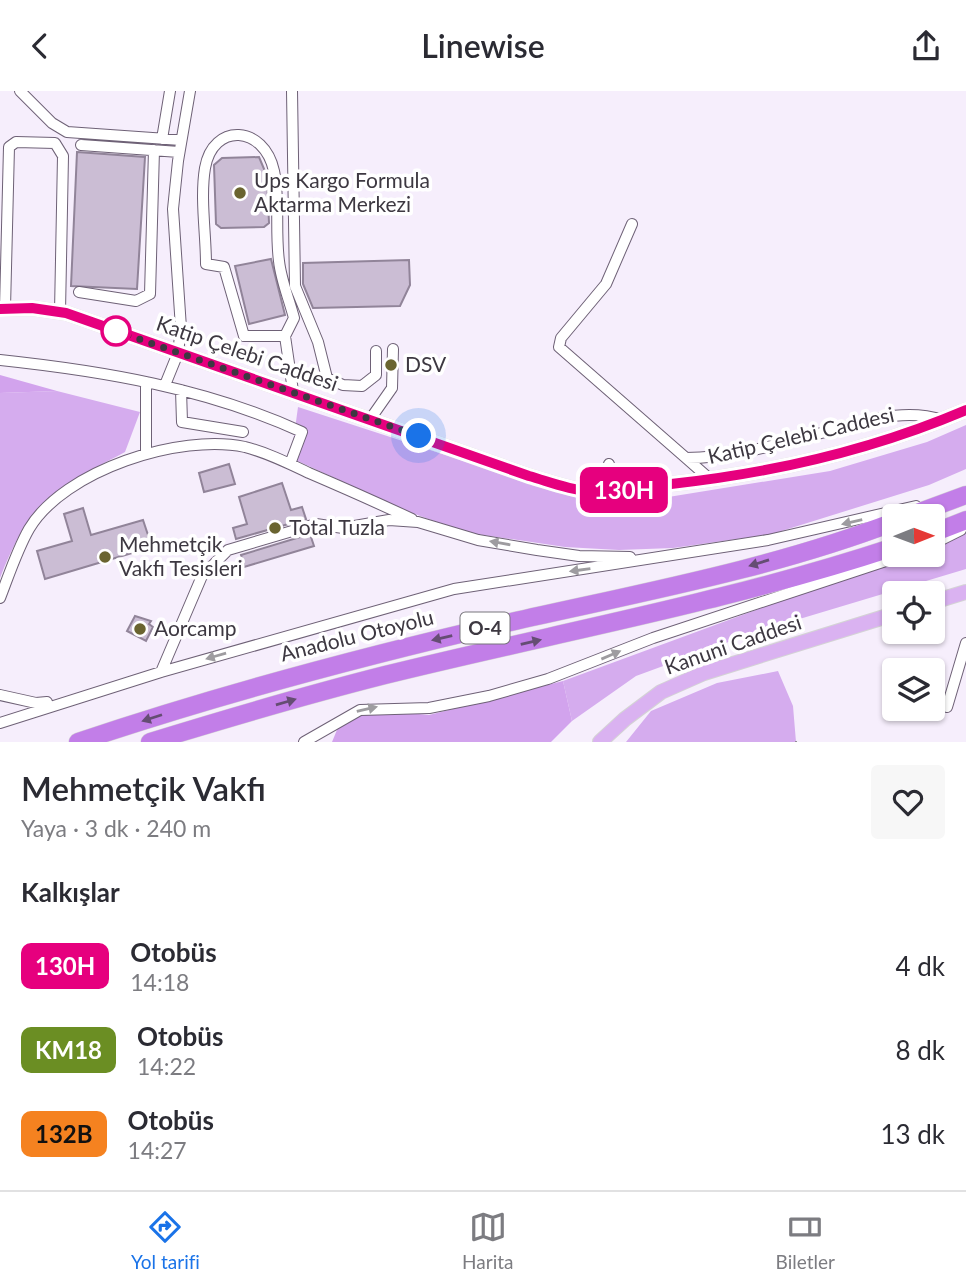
<!DOCTYPE html>
<html lang="tr">
<head>
<meta charset="utf-8">
<style>
	body { margin:0; font-family:Lato,sans-serif; background:#f7f7f7; color:#2b2b33; height:100vh; display:flex; flex-direction:column; font-size:26px; white-space:nowrap }
	* { box-sizing:border-box; margin:0 }
	p { font-size:23px; color:#7c7c81 }
	.icon { flex:none; width:38px; height:38px; fill:none; stroke:currentColor; stroke-width:2; stroke-linecap:round; stroke-linejoin:round }
	.map { position:relative; height:651px; overflow:hidden }
	.panel { display:flex; flex-direction:column; background:#fff; flex:1 }
	.panel>* { flex:none }
	.badge { padding:0 14px; border-radius:10px; font-size:24px; line-height:46px }
	.needle { width:46px; rotate:89deg }
	.controls { position:absolute; left:882px; top:413px; display:grid; gap:14px }
	.controls a { display:grid; place-items:center; width:63px; height:63px; border-radius:7px; background:#fff; box-shadow:0 2px 5px #0004; font-size:35px }
	.you { position:absolute; width:35px; height:35px; margin:-18px; border:5px solid #fff; border-radius:50%; background:#1a73e8; box-shadow:0 0 0 10px #1a73e833 }
	.map>.badge { position:absolute; translate:-50% -50%; box-shadow:0 0 0 4px #fff }
	h2 { padding:0 21px; font-size:26px; line-height:63px }
	.round { display:grid; place-items:center; flex:none; width:74px; height:74px; border-radius:7px; background:#f7f7f7 }
	.head { display:flex; align-items:center; justify-content:space-between; height:119px; padding:0 21px }
	h1 { font-size:33px; font-weight:600; line-height:52px }
	ul { padding:0; list-style:none }
	li { display:flex; align-items:center; gap:21px; height:84px; padding:0 21px }
	li div { flex:1 }
	li b { display:block; font-size:26px }
	li em { font-style:normal }
	li .badge { min-width:77px; font-weight:700; text-align:center }
	header { display:flex; justify-content:space-between; align-items:center; height:91px; padding:0 21px; background:#fff; font-size:32px; font-weight:600 }
	.tabs { display:flex; justify-content:space-around; align-items:center; height:98px; border-top:2px solid #e1e1e2; background:#fff; font-size:19px; color:#7c7c81 }
	.tabs a { display:grid; justify-items:center; gap:4px }
	.tabs .active { color:#1a73e8 }
	.map>svg:first-child { display:block }
	.green { fill:#d5acee }
	.forest { fill:#d2a3ed }
	.building { fill:#cbbdd4; stroke:#918499; stroke-width:2 }
	.lines { fill:none; stroke-linecap:round; stroke-linejoin:round }
	.minor-casing { stroke:#6e6176; stroke-width:12 }
	.major-casing { stroke:#d4d3d5; stroke-width:16 }
	.highway-casing { stroke:#d4d3d5; stroke-width:19 }
	.path { stroke:#928c97; stroke-width:2; stroke-dasharray:3.5 3.5; stroke-linecap:butt }
	.minor { stroke:#fff; stroke-width:10 }
	.major { stroke:#dab2f1; stroke-width:14 }
	.highway { stroke:#c27ee8; stroke-width:18 }
	.oneway { fill:#9e9ca0 }
	.oneway2 { fill:#654d73 }
	.line-casing { stroke:#fff; stroke-width:16 }
	.line { stroke:#e6007e; stroke-width:10 }
	.walk { stroke:#3d3841; stroke-width:7; stroke-dasharray:0 12.6 }
	.poi-dot { fill:#6a6430; stroke:#fff; stroke-width:2.5 }
	.stop-dot { fill:#fff; stroke:#e6007e; stroke-width:3.5 }
	.labels { text-anchor:middle; stroke-width:7; stroke-linejoin:round; paint-order:stroke }
	.shield { fill:#fff; stroke:#77747a; stroke-width:2 }
	.shield-label { font-size:19px; font-weight:bold; fill:#3d3841 }
	.poi-label { font-size:21px; fill:#3d3841; stroke:#fff; text-anchor:start }
	.street-label { font-size:21px; fill:#3d3841; stroke:#fff }
</style>
</head>
<body>
<header><svg class="icon" aria-label="back" viewBox="0 0 24 24"><path d="M15 5l-7 7 7 7"/></svg>Linewise<svg class="icon" aria-label="share" viewBox="0 0 24 24"><path d="M12 15V3M7 8l5-5 5 5M5 13v7h14v-7"/></svg></header>
<div class="map">
<svg width="966" height="651" viewBox="0 0 966 651">
	<rect width="100%" height="100%" fill="#f6eefc"/>
	<!-- green -->
	<path class="green" d="M57,300L140,321L125,361C53,399 31,408 0,487V302Z
		M298,316L593,412L656,408L830,380L927,351L966,334V378L929,394L772,443L673,457L619,459L565,456L463,441L407,420L291,367Z
		M966,440V478L753,542L636,585L572,630L563,590L905,464H933V454Z
		M778,580L793,615L796,651H626L651,620L717,592Z"/>
	<!-- forest -->
	<path class="forest" d="M0,284L57,300L0,302Z
		M563,590L572,630L551,651H332L339,634L363,624L389,620L429,624Z"/>
	<!-- building -->
	<path class="building" d="M77,61L145,66L137,198L71,195Z
		M259,66L267,85L269,132L264,136L221,137L216,133L214,74L222,67Z
		M271,168L285,224L249,233L235,175Z
		M409,169L410,194L400,215L313,217L303,193V172Z
		M229,373L235,393L204,401L199,382Z
		M282,392L291,419L302,416L306,428L236,448L233,437L247,433L239,406Z
		M83,417L91,444L143,429L152,456L45,488L37,460L72,450L64,423Z
		M310,443L314,455L244,476L241,464Z
		M135,525L151,530L149,533L153,536L146,550L127,540Z"/>
	<g class="lines">
		<defs>
			<path id="minor" d="M20,0L52,32L67,41L181,49
				M292,0L295,195L318,251L327,287L343,294L362,295L376,284V260
				M162,48L170,0
				M81,54L179,61
				M632,133L606,193L561,247L559,256L686,367C737,367 785,351 833,339C872,329 904,317 943,329
				M79,201L136,210L150,203L154,59
				M5,217L9,56L16,51L55,52L63,65L60,221
				M285,245L294,227C289,208 281,189 279,170C275,141 280,109 274,80C264,34 213,31 205,77C200,107 206,143 206,173L224,176L244,245H285L293,300
				M0,269C103,280 206,297 302,341L290,373
				M165,294L178,262L181,237L173,118L178,70L190,0
				M181,299L182,331L243,341
				M371,327L392,297L393,258
				M146,361V291
				M686,367L711,389
				M609,373L614,400
				M933,453L961,439
				M0,507C9,484 17,459 29,438C64,379 180,342 245,356C268,362 288,372 309,382C344,397 378,412 412,428
				M161,581L202,485L228,459L316,433L343,437L389,429L418,431L478,449L537,459L579,465L630,466
				M0,604L36,612L47,611
				M947,616L966,552
				M0,632L161,581L454,498L768,449L916,415
				M304,651L360,619L429,617L489,605L548,588L653,547L904,464"/>
			<path id="major" d="M0,218L32,217L66,222L529,385C547,390 567,398 586,400C614,402 643,397 671,393C772,382 872,359 966,319
				M933,511L966,501
				M600,651L625,628L661,601L704,582L894,523"/>
			<path id="highway" d="M909,425L966,404
				M933,442L966,429
				M78,651C220,603 364,565 511,531C639,502 771,478 894,431
				M150,651C228,627 306,604 385,584C555,542 728,511 894,456"/>
		</defs>
		<!-- minor casing -->
		<use href="#minor" class="minor-casing"/>
		<!-- major casing -->
		<use href="#major" class="major-casing"/>
		<!-- highway casing -->
		<use href="#highway" class="highway-casing"/>
		<!-- path -->
		<path class="path" d="M796,651V650"/>
		<!-- minor -->
		<use href="#minor" class="minor"/>
		<!-- major -->
		<use href="#major" class="major"/>
		<!-- highway -->
		<use href="#highway" class="highway"/>
	</g>
	<!-- one-way arrows -->
	<defs><path id="oneway-solid" d="M-6-.8H1V-3.2L6.5 0L1 3.2V.8H-6Z" transform="scale(1.75)"/></defs>
	<g class="oneway">
		<use href="#oneway-solid" transform="translate(852 431) rotate(167)"/>
		<use href="#oneway-solid" transform="translate(500 452) rotate(-170)"/>
		<use href="#oneway-solid" transform="translate(580 479) rotate(172)"/>
		<use href="#oneway-solid" transform="translate(611 564) rotate(-23)"/>
		<use href="#oneway-solid" transform="translate(216 565) rotate(164)"/>
		<use href="#oneway-solid" transform="translate(367 618) rotate(-13)"/>
	</g>
	<g class="oneway2">
		<use href="#oneway-solid" transform="translate(759 472) rotate(163)"/>
		<use href="#oneway-solid" transform="translate(442 547) rotate(167)"/>
		<use href="#oneway-solid" transform="translate(531 551) rotate(-13)"/>
		<use href="#oneway-solid" transform="translate(286 611) rotate(-16)"/>
		<use href="#oneway-solid" transform="translate(152 627) rotate(162)"/>
	</g>
	<g class="lines">
		<defs>
			<path id="line" d="M0,218L32,217L66,222L529,385C547,390 567,398 586,400C614,402 643,397 671,393C772,382 872,359 966,319"/>
		</defs>
		<!-- line casing -->
		<use href="#line" class="line-casing"/>
		<!-- line -->
		<use href="#line" class="line"/>
		<!-- walk -->
		<path class="walk" d="M116,240L419,345"/>
	</g>
	<!-- markers -->
	<g class="poi-dot">
		<circle cx="240" cy="102" r="7"/>
		<circle cx="391" cy="274" r="7"/>
		<circle cx="275" cy="437" r="7"/>
		<circle cx="105" cy="466" r="7"/>
		<circle cx="140" cy="538" r="7"/>
	</g>
	<circle class="stop-dot" cx="116" cy="240" r="14"/>
	<g class="labels">
		<!-- shield labels -->
		<rect class="shield" x="460.5" y="521.5" width="49" height="31" rx="5"/>
		<g class="shield-label">
			<text x="485" y="544">O-4</text>
		</g>
		<!-- poi labels -->
		<g class="poi-label">
			<text x="254" y="97">Ups Kargo Formula<tspan x="254" dy="24">Aktarma Merkezi</tspan></text>
			<text x="405" y="281">DSV</text>
			<text x="289" y="444">Total Tuzla</text>
			<text x="119" y="461">Mehmetçik<tspan x="119" dy="24">Vakfı Tesisleri</tspan></text>
			<text x="154" y="545">Aorcamp</text>
		</g>
		<!-- street labels -->
		<g class="street-label">
			<text transform="translate(247 263) rotate(19)" y="7">Katip Çelebi Caddesi</text>
			<text transform="translate(801 345) rotate(-13)" y="7">Katip Çelebi Caddesi</text>
			<text transform="translate(357 545) rotate(-14)" y="7">Anadolu Otoyolu</text>
			<text transform="translate(733 554) rotate(-19)" y="7">Kanuni Caddesi</text>
		</g>
	</g>
</svg>
<div class="controls">
<a><svg class="needle" viewBox="-14 -14 28 28"><path d="M0-13l5 13h-10z" fill="#e53935"/><path d="M0 13l5-13h-10z" fill="#7c7c81"/></svg></a>
<a><svg class="icon" aria-label="locate" viewBox="0 0 24 24"><circle cx="12" cy="12" r="6"/><path d="M12 2v4M12 18v4M2 12h4M18 12h4"/></svg></a>
<a><svg class="icon" aria-label="layers" viewBox="0 0 24 24"><path d="M12 4l9 5-9 5-9-5zM3 14l9 5 9-5"/></svg></a>
</div>
<div class="you" style="left:419px;top:345px"></div>
<b class="badge" style="left:624px;top:399px;background:#e6007e;color:#fff">130H</b>
</div>
<section class="panel">
<div class="head"><div><h1>Mehmetçik Vakfı</h1><p>Yaya · 3 dk · 240 m</p></div><a class="round"><svg class="icon" aria-label="heart" viewBox="0 0 24 24"><path d="M12 20l-8-8c-3-5 5-10 8-4 3-6 11-1 8 4z"/></svg></a></div>
<h2>Kalkışlar</h2>
<ul>
<li><span class="badge" style="background:#e6007e;color:#fff">130H</span><div><b>Otobüs</b><p>14:18</p></div><em>4 dk</em></li>
<li><span class="badge" style="background:#6b8e23;color:#fff">KM18</span><div><b>Otobüs</b><p>14:22</p></div><em>8 dk</em></li>
<li><span class="badge" style="background:#f58220;color:#111">132B</span><div><b>Otobüs</b><p>14:27</p></div><em>13 dk</em></li>
</ul>
</section>
<nav class="tabs">
<a class="active"><svg class="icon" aria-label="directions" viewBox="0 0 24 24"><path d="M12 3l9 9-9 9-9-9zM9 14v-3h6M13 9l2 2-2 2"/></svg>Yol tarifi</a>
<a><svg class="icon" aria-label="map" viewBox="0 0 24 24"><path d="M3 6l6-2 6 2 6-2v14l-6 2-6-2-6 2zM9 4v14M15 6v14"/></svg>Harita</a>
<a><svg class="icon" aria-label="tickets" viewBox="0 0 24 24"><path d="M3 7h18v10H3zM15 7v10"/></svg>Biletler</a>
</nav>
</body>
</html>
